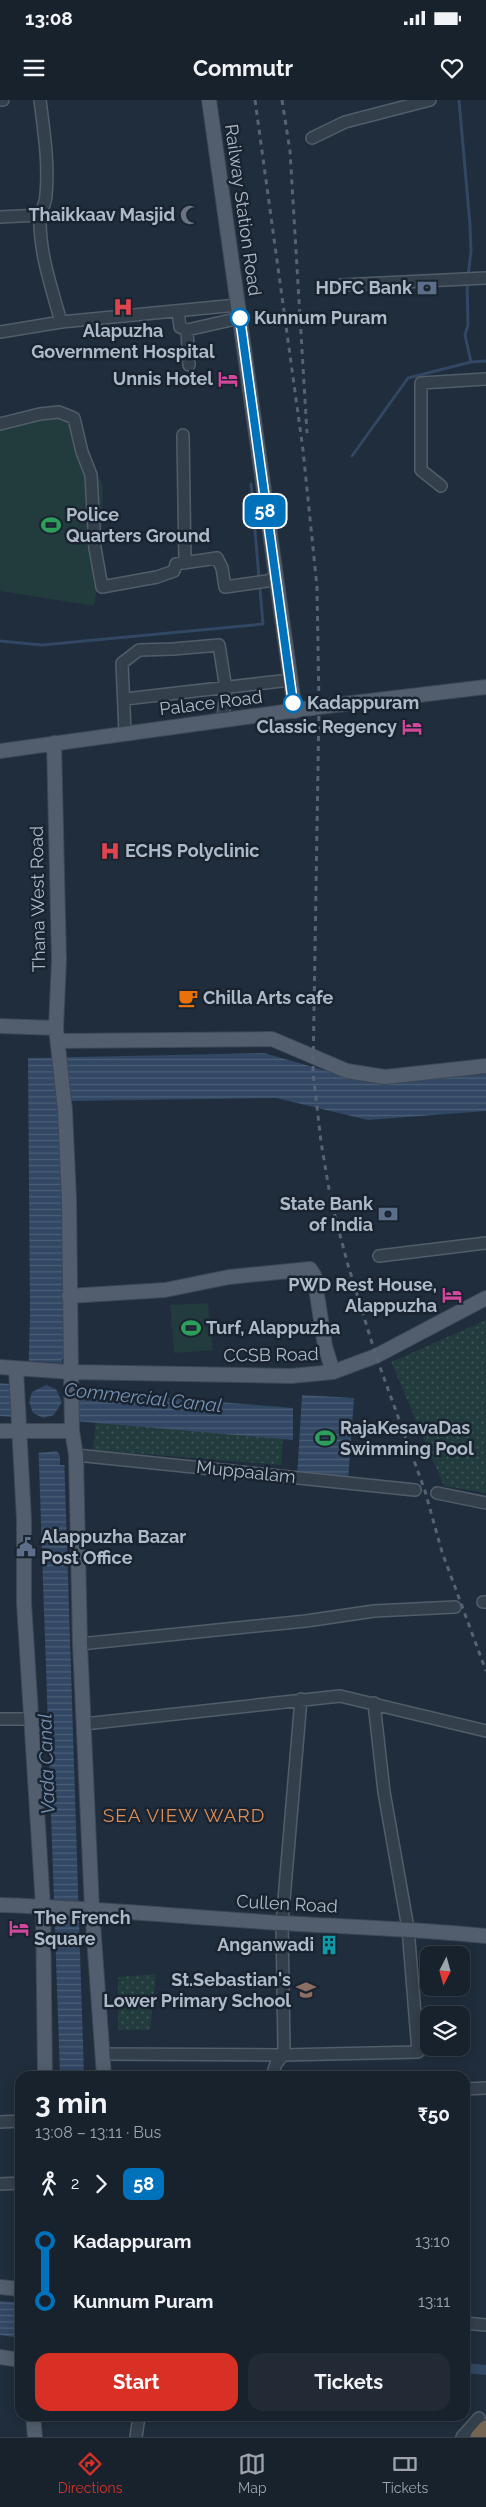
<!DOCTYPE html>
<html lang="en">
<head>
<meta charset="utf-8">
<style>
	body { margin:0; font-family:Raleway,sans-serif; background:#212a35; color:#f1f3f6; height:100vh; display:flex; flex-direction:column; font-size:19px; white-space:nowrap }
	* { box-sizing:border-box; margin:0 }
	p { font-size:16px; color:#9fa4aa }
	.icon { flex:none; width:28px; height:28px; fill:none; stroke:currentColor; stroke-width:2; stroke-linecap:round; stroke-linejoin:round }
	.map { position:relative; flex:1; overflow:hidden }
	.details { position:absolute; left:15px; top:1971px; width:455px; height:350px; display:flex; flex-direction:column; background:#18222d; border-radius:15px; box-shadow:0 2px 12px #0003,0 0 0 1px #363f49 }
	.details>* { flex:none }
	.badge { padding:0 10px; border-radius:8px; font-size:18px; line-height:32px }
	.needle { width:32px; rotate:186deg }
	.tools { position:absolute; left:420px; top:1846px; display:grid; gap:10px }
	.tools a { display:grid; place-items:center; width:50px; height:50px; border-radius:10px; background:#18222d; box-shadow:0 2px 12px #0003,0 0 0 1px #363f49; font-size:25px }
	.map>.badge { position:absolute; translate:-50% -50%; box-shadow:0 0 0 2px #fff }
	.legs { display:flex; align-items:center; gap:8px; height:55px; padding:0 20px; font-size:16px }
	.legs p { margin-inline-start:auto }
	.summary { display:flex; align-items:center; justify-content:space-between; height:85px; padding:0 20px }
	h1 { font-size:28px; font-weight:700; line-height:38px }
	.action { display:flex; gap:10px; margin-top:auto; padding:10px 20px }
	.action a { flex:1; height:58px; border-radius:15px; background:#d93025; color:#fff; font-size:20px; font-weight:700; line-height:58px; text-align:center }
	.action a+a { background:#212a35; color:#f1f3f6 }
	ul { padding:0 20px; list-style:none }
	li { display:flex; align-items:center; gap:18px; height:60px; font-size:19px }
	li i { display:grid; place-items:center; width:8px; height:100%; margin:0 6px; background:currentColor }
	li i::after { content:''; width:12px; height:12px; margin:-6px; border:4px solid; border-radius:50%; background:#18222d }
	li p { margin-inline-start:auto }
	li:first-child i { background:linear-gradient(#0000 50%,currentColor 0) }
	li:last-child i { background:linear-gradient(currentColor 50%,#0000 0) }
	.status { display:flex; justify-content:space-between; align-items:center; height:35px; padding:0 25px; background:#18222d; direction:ltr }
	.status svg { height:14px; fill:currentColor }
	header { display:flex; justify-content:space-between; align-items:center; height:65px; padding:0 20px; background:#18222d; font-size:22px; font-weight:700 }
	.menu { display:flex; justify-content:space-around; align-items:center; height:70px; border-top:1px solid #363f49; background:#18222d; font-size:14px; color:#9fa4aa }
	.menu a { display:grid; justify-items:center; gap:2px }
	.menu .on { color:#d93025 }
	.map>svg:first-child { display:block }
	.grass { fill:url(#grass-dots) }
	.pitch { fill:#223b3d }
	.water { fill:url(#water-rules) }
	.pier { fill:#202d3c; fill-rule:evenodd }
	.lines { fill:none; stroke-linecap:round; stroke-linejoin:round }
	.stream { stroke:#314763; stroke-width:3 }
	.canal { stroke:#314763; stroke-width:10 }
	.minor-casing { stroke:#525d6a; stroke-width:14 }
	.major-casing { stroke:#3d4855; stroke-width:16 }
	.highway-casing { stroke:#3f4a57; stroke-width:18 }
	.minor { stroke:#343f4c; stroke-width:11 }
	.major { stroke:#525e6d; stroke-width:14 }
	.highway { stroke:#736551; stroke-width:15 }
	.rail { stroke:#566374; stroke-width:3; stroke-dasharray:5 5; stroke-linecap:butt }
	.line-1-casing { stroke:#fff; stroke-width:11 }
	.line-1 { stroke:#0072bc; stroke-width:8 }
	.stop-1-dot { fill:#fff; stroke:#0072bc; stroke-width:2.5 }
	.labels { text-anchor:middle; stroke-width:5; stroke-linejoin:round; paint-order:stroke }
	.street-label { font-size:18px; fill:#afbac8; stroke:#1a2431 }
	.poi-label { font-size:18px; font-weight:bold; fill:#afbac8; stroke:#1a2431; text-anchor:end }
	.stop-label { font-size:18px; font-weight:bold; fill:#afbac8; stroke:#1a2431; text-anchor:start }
	.water-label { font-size:19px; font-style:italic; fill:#7491b2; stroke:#1a2431 }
	.neighbourhood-label { font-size:19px; letter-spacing:1px; fill:#dc8d56; stroke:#1a2431 }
</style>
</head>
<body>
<div class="status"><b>13:08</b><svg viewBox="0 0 49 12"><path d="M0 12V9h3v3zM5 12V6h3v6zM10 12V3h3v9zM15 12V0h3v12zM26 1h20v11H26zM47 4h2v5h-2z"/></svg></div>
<header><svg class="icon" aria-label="menu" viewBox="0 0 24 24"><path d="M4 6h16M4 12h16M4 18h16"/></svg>Commutr<svg class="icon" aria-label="heart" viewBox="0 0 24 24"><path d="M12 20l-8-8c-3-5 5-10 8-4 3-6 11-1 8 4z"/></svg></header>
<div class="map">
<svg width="486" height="2337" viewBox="0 0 486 2337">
	<defs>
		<pattern id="grass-dots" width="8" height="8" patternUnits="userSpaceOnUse" patternTransform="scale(1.25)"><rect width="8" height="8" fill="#223b3d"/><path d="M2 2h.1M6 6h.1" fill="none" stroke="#405558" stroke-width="1.8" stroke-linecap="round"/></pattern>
		<pattern id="water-rules" width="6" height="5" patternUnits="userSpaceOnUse" patternTransform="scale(1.25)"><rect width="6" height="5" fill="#314763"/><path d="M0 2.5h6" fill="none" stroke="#4c5f78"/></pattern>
	</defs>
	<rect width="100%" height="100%" fill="#202d3c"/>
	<!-- grass -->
	<path class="grass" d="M486,1220V1393L444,1386L391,1262Z
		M98,1292L285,1307L281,1365L93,1350Z
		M156,1874L150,1930H118V1877Z"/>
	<!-- pitch -->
	<path class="pitch" d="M68,316L103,386L101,465L94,506L0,491V328Z
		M208,1203L213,1250L174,1253L170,1205Z"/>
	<!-- water -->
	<path class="water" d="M264,953L362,981L381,983L486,974V1011L368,1020L276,998L72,1001L59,1006L67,1290L293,1308V1340L63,1320L84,1976H60L38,1336L36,1319L0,1316V1283L28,1286L30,1215L28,958Z
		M302,1295L354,1298L348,1382L297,1378Z
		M0,2201L20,2203V2238L0,2235Z"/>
	<!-- pier -->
	<path class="pier" d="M62,1259H69L70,1288L79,1289V1323L66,1322L67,1365H60V1356L57,1351L36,1353L34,1321L12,1319L10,1282L26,1284V1261L62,1263ZM46,1285L56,1289L62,1302L54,1315L43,1318L33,1313L29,1302L32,1292Z"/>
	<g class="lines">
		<!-- stream -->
		<path class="stream" d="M459,0L470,125L471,151L468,176
			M467,182L468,225L465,235L471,262
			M352,356L408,278L471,262L486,261
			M0,541L42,545L263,524L251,384"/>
		<!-- canal -->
		<path class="canal" d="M465,2268L486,2270"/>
		<defs>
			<path id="minor" d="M0,0H3
				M40,0C44,32 49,63 46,95C46,103 41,110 40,117C39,153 52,189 61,222
				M312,38L345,22L430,0
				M0,117L40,115
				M341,185L486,178
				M178,211L180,227L187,230
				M0,232L61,222L237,205
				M189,265L187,230L240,218
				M0,324L40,314L59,312L74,318L82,352L91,375L95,448L102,487L157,477L174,471L176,464L217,458L222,468L225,487L267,481L274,478
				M183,335L185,463
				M441,386L421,370V283L486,279
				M125,599L290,580
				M125,632L122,563L139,550L173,549L219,545L226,589L223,620
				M379,1156L486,1143
				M76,1355L415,1390
				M437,1393L486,1403
				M483,1502H486
				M80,1544L306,1521L374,1511L455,1507
				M0,1619H31
				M84,1624L340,1596L486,1631
				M103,1954L283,1955L418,1952L408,1828L384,1692L374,1603
				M272,1976L276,1964L283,1955L284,1949L282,1823L301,1599
				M465,1989L486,1988
				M0,2022L20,2021
				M0,2084L20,2083
				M465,2223L486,2225
				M136,2337L139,2316
				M462,2337L479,2318"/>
			<path id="major" d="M209,0L295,611
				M54,643L59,860L56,928L65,1010L69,1099L71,1272L72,1331L76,1355L80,1544L92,1809L104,1976
				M0,651L319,607L486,587
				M0,926L56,928
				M59,941L272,939L347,971L385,977L486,966
				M69,1196L165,1190L229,1177L310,1169L314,1175L325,1246L333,1272
				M0,1267L71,1272L291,1276L333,1272L376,1256L486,1198
				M16,1269L24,1420V1503L43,1806L45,1976
				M0,1331H72
				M0,1805C94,1808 187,1817 281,1823C350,1827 418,1829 486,1836
				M0,2187L20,2189
				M0,2257L20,2260
				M33,2316L35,2337"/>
			<path id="highway" d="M478,2337L486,2328"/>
		</defs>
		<!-- minor casing -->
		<use href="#minor" class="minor-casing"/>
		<!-- major casing -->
		<use href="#major" class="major-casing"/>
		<!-- highway casing -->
		<use href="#highway" class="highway-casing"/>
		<!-- minor -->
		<use href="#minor" class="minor"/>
		<!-- major -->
		<use href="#major" class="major"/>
		<!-- highway -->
		<use href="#highway" class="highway"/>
		<!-- rail -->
		<path class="rail" d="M255,0L303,350L317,487L319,607L313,972L321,1042L331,1101L348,1165L376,1256L425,1391L442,1452L486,1571
			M282,0L290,51L307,333"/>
	</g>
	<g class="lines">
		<defs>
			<path id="line-1" d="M240,218L293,603"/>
		</defs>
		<!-- line-1 casing -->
		<use href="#line-1" class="line-1-casing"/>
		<!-- line-1 -->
		<use href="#line-1" class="line-1"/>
	</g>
	<!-- icons -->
	<defs>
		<symbol id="mosque-bare" viewBox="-9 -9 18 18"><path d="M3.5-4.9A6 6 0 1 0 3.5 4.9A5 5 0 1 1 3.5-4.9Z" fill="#6b7280" stroke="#1a2431" stroke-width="2.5" paint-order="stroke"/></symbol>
		<symbol id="bank-bare" viewBox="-9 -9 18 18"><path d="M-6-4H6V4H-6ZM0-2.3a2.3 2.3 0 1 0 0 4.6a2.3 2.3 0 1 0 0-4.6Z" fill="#5c6f8a" stroke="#1a2431" stroke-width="2.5" paint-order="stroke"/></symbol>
		<symbol id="hospital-bare" viewBox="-9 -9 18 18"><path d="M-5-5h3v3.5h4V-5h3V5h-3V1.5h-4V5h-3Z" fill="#e0444e" stroke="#1a2431" stroke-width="2.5" paint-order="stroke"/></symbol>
		<symbol id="hotel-bare" viewBox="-9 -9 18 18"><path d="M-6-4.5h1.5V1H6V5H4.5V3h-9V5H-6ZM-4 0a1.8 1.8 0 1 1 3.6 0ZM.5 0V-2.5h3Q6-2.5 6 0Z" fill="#d1479c" stroke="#1a2431" stroke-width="2.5" paint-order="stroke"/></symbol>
		<symbol id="stadium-bare" viewBox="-9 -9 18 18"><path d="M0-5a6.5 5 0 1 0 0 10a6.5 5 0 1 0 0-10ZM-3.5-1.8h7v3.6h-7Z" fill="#2e9e5b" stroke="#1a2431" stroke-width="2.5" paint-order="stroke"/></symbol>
		<symbol id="cafe-bare" viewBox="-9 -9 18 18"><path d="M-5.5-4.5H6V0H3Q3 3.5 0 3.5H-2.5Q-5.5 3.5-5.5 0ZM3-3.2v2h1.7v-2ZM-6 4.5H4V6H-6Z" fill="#e8710a" stroke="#1a2431" stroke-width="2.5" paint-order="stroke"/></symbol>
		<symbol id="civic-bare" viewBox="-9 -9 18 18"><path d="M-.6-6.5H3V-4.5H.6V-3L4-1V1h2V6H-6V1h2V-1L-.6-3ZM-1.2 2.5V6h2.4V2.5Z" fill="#5c6f8a" stroke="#1a2431" stroke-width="2.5" paint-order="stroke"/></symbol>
		<symbol id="building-bare" viewBox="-9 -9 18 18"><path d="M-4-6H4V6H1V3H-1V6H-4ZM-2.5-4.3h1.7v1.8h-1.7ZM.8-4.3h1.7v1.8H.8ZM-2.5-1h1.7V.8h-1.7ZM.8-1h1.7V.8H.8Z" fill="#0f9aa8" stroke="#1a2431" stroke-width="2.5" paint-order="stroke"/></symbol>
		<symbol id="school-bare" viewBox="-9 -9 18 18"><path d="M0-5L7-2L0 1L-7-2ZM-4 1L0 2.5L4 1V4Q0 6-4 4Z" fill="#8d6e63" stroke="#1a2431" stroke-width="2.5" paint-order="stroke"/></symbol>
	</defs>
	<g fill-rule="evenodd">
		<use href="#mosque-bare" x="176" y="101" width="28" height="28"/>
		<use href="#bank-bare" x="413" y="174" width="28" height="28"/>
		<use href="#hospital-bare" x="109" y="193" width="28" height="28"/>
		<use href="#hotel-bare" x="214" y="265" width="28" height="28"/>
		<use href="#stadium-bare" x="37" y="411" width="28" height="28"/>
		<use href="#hotel-bare" x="398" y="613" width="28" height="28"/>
		<use href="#hospital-bare" x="96" y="737" width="28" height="28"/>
		<use href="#cafe-bare" x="174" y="884" width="28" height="28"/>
		<use href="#bank-bare" x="374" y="1100" width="28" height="28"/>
		<use href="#hotel-bare" x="438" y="1181" width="28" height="28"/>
		<use href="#stadium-bare" x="177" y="1214" width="28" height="28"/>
		<use href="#stadium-bare" x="311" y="1324" width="28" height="28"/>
		<use href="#civic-bare" x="12" y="1433" width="28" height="28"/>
		<use href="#hotel-bare" x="5" y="1814" width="28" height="28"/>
		<use href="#building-bare" x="315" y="1831" width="28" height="28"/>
		<use href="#school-bare" x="292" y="1876" width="28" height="28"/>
	</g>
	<!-- markers -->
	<g class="stop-1-dot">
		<circle cx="240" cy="218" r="9"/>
		<circle cx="293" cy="603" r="9"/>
	</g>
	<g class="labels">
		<!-- street labels -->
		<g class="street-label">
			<text transform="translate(243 110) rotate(82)" y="6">Railway Station Road</text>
			<text transform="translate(211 603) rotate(-7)" y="6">Palace Road</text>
			<text transform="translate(38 799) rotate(-91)" y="6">Thana West Road</text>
			<text transform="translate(271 1255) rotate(-1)" y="6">CCSB Road</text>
			<text transform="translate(246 1372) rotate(6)" y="6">Muppaalam</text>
			<text transform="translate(287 1804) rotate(3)" y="6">Cullen Road</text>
		</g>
		<!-- poi labels -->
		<g class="poi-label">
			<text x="175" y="121">Thaikkaav Masjid</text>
			<text x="412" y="194">HDFC Bank</text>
			<text x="123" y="237" text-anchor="middle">Alapuzha<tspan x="123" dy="21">Government Hospital</tspan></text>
			<text x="213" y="285">Unnis Hotel</text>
			<text x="66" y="421" text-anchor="start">Police<tspan x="66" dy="21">Quarters Ground</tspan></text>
			<text x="397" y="633">Classic Regency</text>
			<text x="125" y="757" text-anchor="start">ECHS Polyclinic</text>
			<text x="203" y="904" text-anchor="start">Chilla Arts cafe</text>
			<text x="373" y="1110">State Bank<tspan x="373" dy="21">of India</tspan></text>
			<text x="437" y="1191">PWD Rest House,<tspan x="437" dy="21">Alappuzha</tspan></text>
			<text x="206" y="1234" text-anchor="start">Turf, Alappuzha</text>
			<text x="340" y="1334" text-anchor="start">RajaKesavaDas<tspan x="340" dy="21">Swimming Pool</tspan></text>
			<text x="41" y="1443" text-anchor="start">Alappuzha Bazar<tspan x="41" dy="21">Post Office</tspan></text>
			<text x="34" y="1824" text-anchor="start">The French<tspan x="34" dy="21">Square</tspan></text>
			<text x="314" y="1851">Anganwadi</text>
			<text x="291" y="1886">St.Sebastian's<tspan x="291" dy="21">Lower Primary School</tspan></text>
		</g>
		<!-- stop labels -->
		<g class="stop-label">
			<text x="254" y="224">Kunnum Puram</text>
			<text x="307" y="609">Kadappuram</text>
		</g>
		<!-- water labels -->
		<g class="water-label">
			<text transform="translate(143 1297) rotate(6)" y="7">Commercial Canal</text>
			<text transform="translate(46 1664) rotate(-92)" y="7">Vada Canal</text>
		</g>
		<!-- neighbourhood labels -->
		<g class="neighbourhood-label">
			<text x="184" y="1722">SEA VIEW WARD</text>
		</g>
	</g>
</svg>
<div class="tools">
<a><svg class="needle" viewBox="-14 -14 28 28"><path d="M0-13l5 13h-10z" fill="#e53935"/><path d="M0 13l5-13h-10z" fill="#9fa4aa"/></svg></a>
<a><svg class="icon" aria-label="layers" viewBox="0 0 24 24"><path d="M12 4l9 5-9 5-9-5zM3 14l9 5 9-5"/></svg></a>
</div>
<b class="badge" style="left:265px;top:411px;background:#0072bc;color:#fff">58</b>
<section class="details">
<div class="summary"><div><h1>3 min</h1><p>13:08 – 13:11 · Bus</p></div><b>₹50</b></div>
<div class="legs"><svg class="icon" aria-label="walk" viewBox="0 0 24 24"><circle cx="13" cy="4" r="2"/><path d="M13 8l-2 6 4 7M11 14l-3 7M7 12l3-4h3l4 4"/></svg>2<svg class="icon" aria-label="forward" viewBox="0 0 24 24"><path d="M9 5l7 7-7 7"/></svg><b class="badge" style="background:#0072bc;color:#fff">58</b></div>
<ul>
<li><i style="color:#0072bc"></i><b>Kadappuram</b><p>13:10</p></li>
<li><i style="color:#0072bc"></i><b>Kunnum Puram</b><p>13:11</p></li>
</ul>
<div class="action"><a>Start</a><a>Tickets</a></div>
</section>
</div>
<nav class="menu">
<a class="on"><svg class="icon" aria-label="directions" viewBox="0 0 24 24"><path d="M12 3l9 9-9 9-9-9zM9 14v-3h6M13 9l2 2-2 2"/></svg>Directions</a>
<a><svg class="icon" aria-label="map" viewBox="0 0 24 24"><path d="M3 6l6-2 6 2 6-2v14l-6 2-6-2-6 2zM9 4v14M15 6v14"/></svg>Map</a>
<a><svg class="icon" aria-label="tickets" viewBox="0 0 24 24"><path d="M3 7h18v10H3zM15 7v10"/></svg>Tickets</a>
</nav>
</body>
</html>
